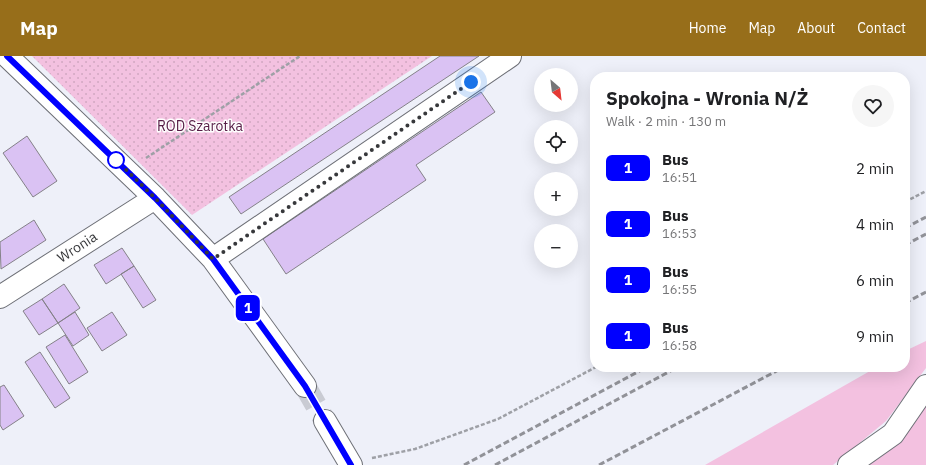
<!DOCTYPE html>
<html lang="en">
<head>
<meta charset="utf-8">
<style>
	body { margin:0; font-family:"IBM Plex Sans",sans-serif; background:#f6f6f6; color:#202124; height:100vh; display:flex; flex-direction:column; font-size:15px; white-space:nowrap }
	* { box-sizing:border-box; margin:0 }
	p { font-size:13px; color:#757577 }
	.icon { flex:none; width:22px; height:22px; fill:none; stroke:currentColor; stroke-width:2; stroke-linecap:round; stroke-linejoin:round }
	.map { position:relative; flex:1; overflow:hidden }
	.sheet { position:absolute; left:590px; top:16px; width:320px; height:300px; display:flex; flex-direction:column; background:#fff; border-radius:16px; box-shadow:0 4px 16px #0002 }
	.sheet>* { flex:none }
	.badge { padding:0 8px; border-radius:6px; font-size:14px; line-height:26px }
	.needle { width:26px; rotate:152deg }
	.buttons { position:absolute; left:534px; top:12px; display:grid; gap:8px }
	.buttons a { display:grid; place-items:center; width:44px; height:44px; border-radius:50%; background:#fff; box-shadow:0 4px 16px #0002; font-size:20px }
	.you { position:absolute; width:20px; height:20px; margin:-10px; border:3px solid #fff; border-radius:50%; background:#1a73e8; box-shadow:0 0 0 6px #1a73e833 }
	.map>.badge { position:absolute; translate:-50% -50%; box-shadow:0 0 0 2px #fff }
	.round { display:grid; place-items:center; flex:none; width:42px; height:42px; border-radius:21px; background:#f6f6f6 }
	.headline { display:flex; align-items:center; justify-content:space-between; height:68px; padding:0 16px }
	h1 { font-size:19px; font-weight:700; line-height:30px }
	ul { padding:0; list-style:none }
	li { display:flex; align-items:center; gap:12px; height:56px; padding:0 16px }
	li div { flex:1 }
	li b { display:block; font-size:15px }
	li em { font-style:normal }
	li .badge { min-width:44px; font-weight:700; text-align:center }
	header { display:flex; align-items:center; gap:24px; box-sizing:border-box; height:56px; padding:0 20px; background:#976e1a; color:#fff }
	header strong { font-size:19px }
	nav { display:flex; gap:22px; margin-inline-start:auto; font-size:14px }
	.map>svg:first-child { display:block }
	.green { fill:#f3c1e0 }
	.garden { fill:url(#garden-dots) }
	.building { fill:#dac2f3; stroke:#848188 }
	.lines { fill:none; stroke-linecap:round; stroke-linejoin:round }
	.minor-tunnel { stroke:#c9cbd3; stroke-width:22; stroke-dasharray:22 11; stroke-linecap:butt }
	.minor-casing { stroke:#6e7077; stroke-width:24 }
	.path { stroke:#9ea0a6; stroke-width:2.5; stroke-dasharray:4 2; stroke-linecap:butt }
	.minor { stroke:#fff; stroke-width:22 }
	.rail { stroke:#919298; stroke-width:3; stroke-dasharray:6 3; stroke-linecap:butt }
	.line-casing { stroke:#fff; stroke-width:9 }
	.line { stroke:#00f; stroke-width:6 }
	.walk { stroke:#37383b; stroke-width:4; stroke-dasharray:0 7.2 }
	.stop-dot { fill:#fff; stroke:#00f; stroke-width:2 }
	.labels { text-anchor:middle; stroke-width:3; stroke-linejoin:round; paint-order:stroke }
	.park-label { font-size:14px; fill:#561b45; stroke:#fefefe }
	.street-label { font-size:14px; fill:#37383b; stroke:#fefefe }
</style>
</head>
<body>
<header>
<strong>Map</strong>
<nav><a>Home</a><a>Map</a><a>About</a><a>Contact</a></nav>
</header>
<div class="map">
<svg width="926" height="409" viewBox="0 0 926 409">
	<defs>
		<pattern id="garden-dots" width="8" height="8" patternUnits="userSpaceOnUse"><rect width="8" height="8" fill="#f3c1e0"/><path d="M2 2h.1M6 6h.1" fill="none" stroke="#d1a7c1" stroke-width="1.8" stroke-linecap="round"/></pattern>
	</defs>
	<rect width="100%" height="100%" fill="#eef0f9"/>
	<!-- green -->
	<path class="green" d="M926,285V312L886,365L833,409H705L877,311H905V295Z
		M926,349V409H866L896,388Z"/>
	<!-- garden -->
	<path class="garden" d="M32,0H432L192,159Z"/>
	<!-- building -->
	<path class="building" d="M440,0H479L241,158L229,141Z
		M481,36L495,56L416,109L426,124L286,218L263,183Z
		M27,80L57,125L33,141L3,97Z
		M34,164L46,184L1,213L0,186Z
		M122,192L134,210L106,228L94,209Z
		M134,210L156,244L143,252L121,218Z
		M64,228L80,252L58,267L42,243Z
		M42,243L58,267L39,279L23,255Z
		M75,256L89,279L73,290L58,267Z
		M112,256L127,279L102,295L87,272Z
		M65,279L88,316L69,328L46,291Z
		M40,296L70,342L55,352L25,306Z
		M4,329L24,360L3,374L0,369V331Z"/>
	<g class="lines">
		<!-- minor-tunnel -->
		<path class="minor-tunnel" d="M305,330L325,365"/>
		<defs>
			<path id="minor" d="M7,0L155,142L213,203L305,330
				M213,203L510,0
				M0,241L155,142
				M325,365L351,409
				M849,409L893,378L926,330"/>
		</defs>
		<!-- minor casing -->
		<use href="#minor" class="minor-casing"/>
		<!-- path -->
		<path class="path" d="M146,102L300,0
			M905,146L926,135
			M372,402L415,393L498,363L596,311"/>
		<!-- minor -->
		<use href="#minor" class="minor"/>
		<!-- rail -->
		<path class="rail" d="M905,172L926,161
			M905,189L926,178
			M905,247L926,236
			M464,409L647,311
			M495,409L678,311
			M599,409L784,311"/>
	</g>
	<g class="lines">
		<defs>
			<path id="line" d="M7,0L155,142L213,203L305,330L351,409"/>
		</defs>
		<!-- line casing -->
		<use href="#line" class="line-casing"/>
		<!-- line -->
		<use href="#line" class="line"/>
		<!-- walk -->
		<path class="walk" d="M116,104L155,142L213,203L471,26"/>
	</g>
	<!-- markers -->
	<circle class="stop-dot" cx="116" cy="104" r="8"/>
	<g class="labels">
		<!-- park labels -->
		<g class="park-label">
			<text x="200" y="75">ROD Szarotka</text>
		</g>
		<!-- street labels -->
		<g class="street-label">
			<text transform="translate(77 191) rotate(-33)" y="5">Wronia</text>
		</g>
	</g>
</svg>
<div class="buttons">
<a><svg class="needle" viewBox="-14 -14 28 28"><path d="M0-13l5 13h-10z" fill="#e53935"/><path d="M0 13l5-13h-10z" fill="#757577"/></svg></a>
<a><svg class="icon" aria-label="locate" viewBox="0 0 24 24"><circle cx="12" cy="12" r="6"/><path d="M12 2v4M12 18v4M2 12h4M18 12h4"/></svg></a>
<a>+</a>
<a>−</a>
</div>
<div class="you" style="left:471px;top:26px"></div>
<b class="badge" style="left:248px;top:252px;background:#00f;color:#fff">1</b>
<section class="sheet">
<div class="headline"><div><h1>Spokojna - Wronia N/Ż</h1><p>Walk · 2 min · 130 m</p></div><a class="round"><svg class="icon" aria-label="heart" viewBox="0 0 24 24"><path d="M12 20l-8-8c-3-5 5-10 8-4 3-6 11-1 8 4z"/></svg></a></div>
<ul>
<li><span class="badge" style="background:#00f;color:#fff">1</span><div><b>Bus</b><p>16:51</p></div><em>2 min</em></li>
<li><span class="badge" style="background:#00f;color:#fff">1</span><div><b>Bus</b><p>16:53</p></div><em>4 min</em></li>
<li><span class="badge" style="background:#00f;color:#fff">1</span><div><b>Bus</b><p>16:55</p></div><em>6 min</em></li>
<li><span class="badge" style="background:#00f;color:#fff">1</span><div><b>Bus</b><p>16:58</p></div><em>9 min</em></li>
</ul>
</section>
</div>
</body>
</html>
